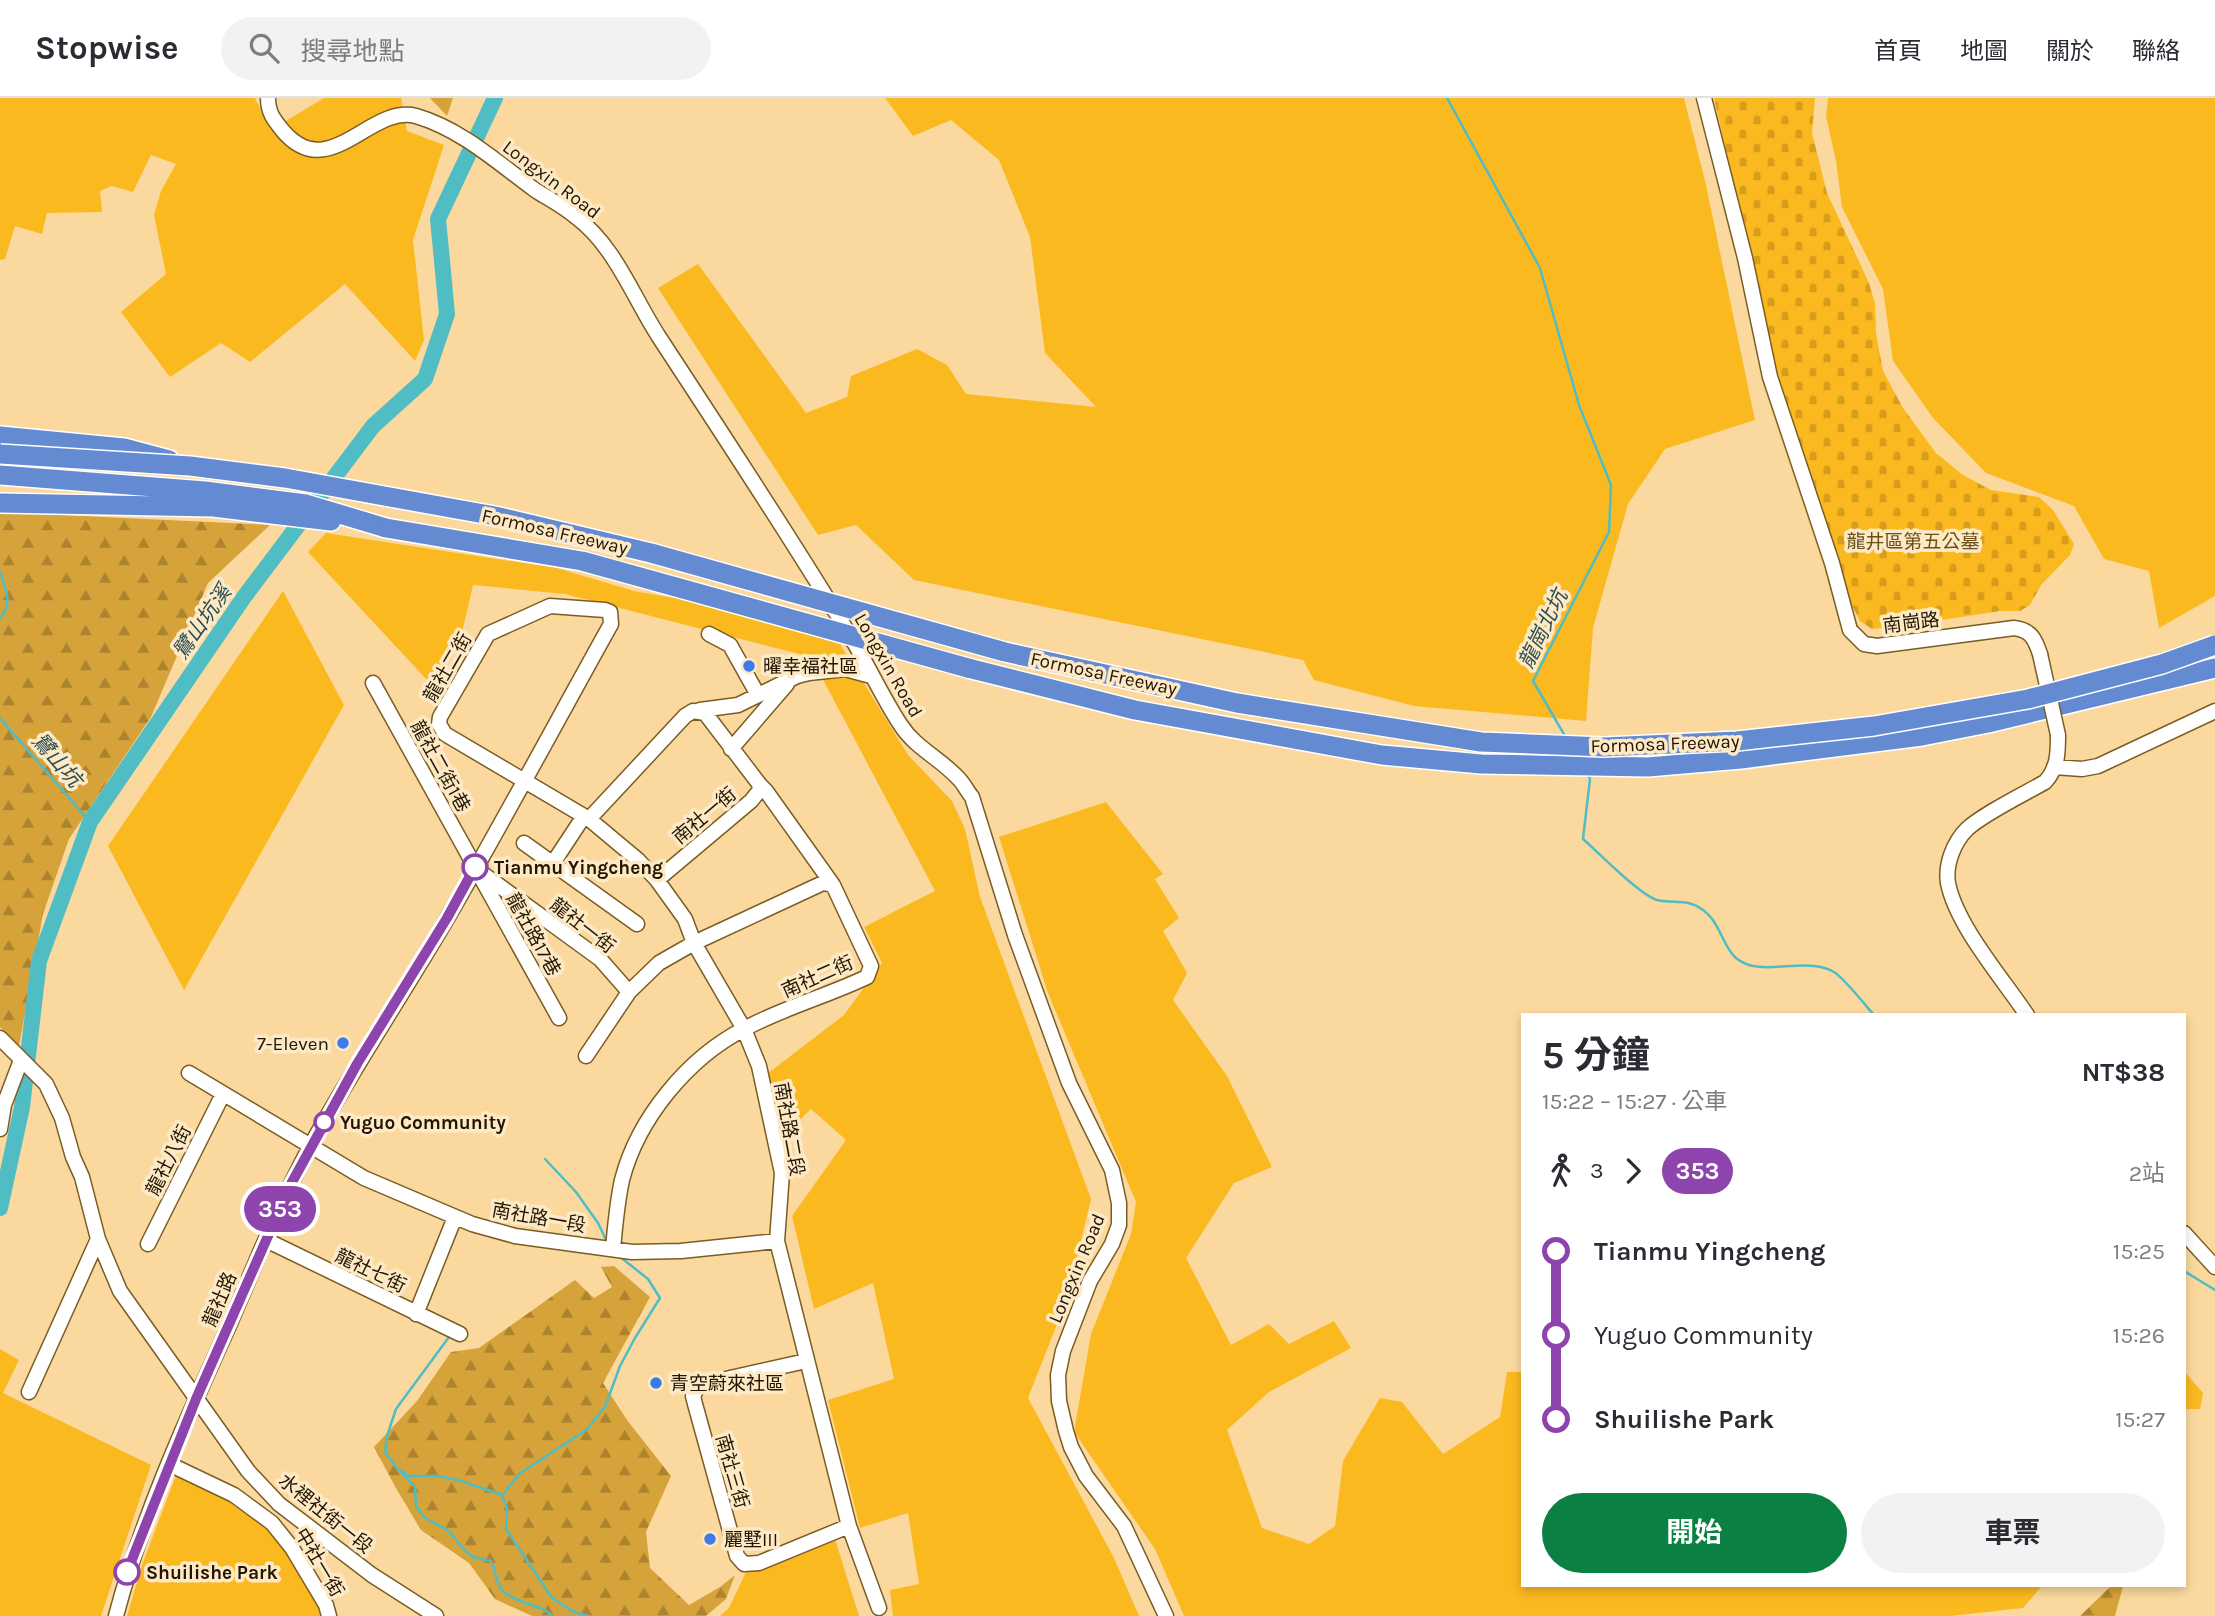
<!DOCTYPE html>
<html lang="zh-TW">
<head>
<meta charset="utf-8">
<style>
	body { margin:0; font-family:Karla,"Noto Sans TC",sans-serif; background:#f2f2f3; color:#2b2b33; height:100vh; display:flex; flex-direction:column; font-size:26px; white-space:nowrap }
	* { box-sizing:border-box; margin:0 }
	p { font-size:23px; color:#7c7c81 }
	.icon { flex:none; width:38px; height:38px; fill:none; stroke:currentColor; stroke-width:2; stroke-linecap:round; stroke-linejoin:round }
	.map { position:relative; flex:1; overflow:hidden }
	.drawer { position:absolute; left:1521px; top:915px; width:665px; height:574px; display:flex; flex-direction:column; background:#fff; border-radius:0px; box-shadow:0 4px 10px #0003 }
	.drawer>* { flex:none }
	.badge { padding:0 14px; border-radius:23px; font-size:24px; line-height:46px }
	.map>.badge { position:absolute; translate:-50% -50%; box-shadow:0 0 0 4px #fff }
	.legs { display:flex; align-items:center; gap:10px; height:77px; padding:0 21px; font-size:23px }
	.legs p { margin-inline-start:auto }
	.head { display:flex; align-items:center; justify-content:space-between; height:119px; padding:0 21px }
	h1 { font-size:38px; font-weight:700; line-height:52px }
	.action { display:flex; gap:14px; margin-top:auto; padding:14px 21px }
	.action a { flex:1; height:80px; border-radius:42px; background:#0b8043; color:#fff; font-size:28px; font-weight:700; line-height:80px; text-align:center }
	.action a+a { background:#f2f2f3; color:#2b2b33 }
	ul { padding:0 21px; list-style:none }
	li { display:flex; align-items:center; gap:24px; height:84px; font-size:26px }
	li i { display:grid; place-items:center; width:10px; height:100%; margin:0 9px; background:currentColor }
	li i::after { content:''; width:18px; height:18px; margin:-9px; border:5px solid; border-radius:50%; background:#fff }
	li p { margin-inline-start:auto }
	li:first-child i { background:linear-gradient(#0000 50%,currentColor 0) }
	li:last-child i { background:linear-gradient(currentColor 50%,#0000 0) }
	header { display:flex; align-items:center; gap:42px; box-sizing:border-box; height:98px; padding:0 35px; background:#fff; border-bottom:2px solid #e1e1e2 }
	header strong { font-size:33px }
	nav { display:flex; gap:38px; margin-inline-start:auto; font-size:24px }
	.search { width:490px; height:63px; background:#f2f2f3; display:flex; align-items:center; gap:18px; box-sizing:border-box; padding:0 24px; border-radius:38px; color:#7c7c81; font-size:26px }
	.map>svg:first-child { display:block }
	.green { fill:#fbb920 }
	.forest { fill:url(#forest-firs) }
	.cemetery { fill:url(#cemetery-stones) }
	.lines { fill:none; stroke-linecap:round; stroke-linejoin:round }
	.stream { stroke:#50bdc5; stroke-width:2.5 }
	.river { stroke:#50bdc5; stroke-width:16 }
	.minor-casing { stroke:#7a5d23; stroke-width:17 }
	.highway-casing { stroke:#fff; stroke-width:22 }
	.minor { stroke:#fff; stroke-width:14 }
	.highway { stroke:#648bd1; stroke-width:19 }
	.minor-bridge-casing { stroke:#7a5d23; stroke-width:17; stroke-linecap:butt }
	.highway-bridge-casing { stroke:#fff; stroke-width:22; stroke-linecap:butt }
	.minor-bridge { stroke:#fff; stroke-width:14 }
	.highway-bridge { stroke:#648bd1; stroke-width:19 }
	.line-1-casing { stroke:#fff; stroke-width:16 }
	.line-1 { stroke:#8e44ad; stroke-width:10 }
	.poi-dot { fill:#3e7ae9; stroke:#fde9c6; stroke-width:2.5 }
	.stop-1-dot { fill:#fff; stroke:#8e44ad; stroke-width:3.5 }
	.labels { text-anchor:middle; stroke-width:7; stroke-linejoin:round; paint-order:stroke }
	.street-label { font-size:19px; fill:#221601; stroke:#fde9c6 }
	.park-label { font-size:19px; fill:#6a4f19; stroke:#fde9c6 }
	.poi-label { font-size:19px; fill:#221601; stroke:#fde9c6; text-anchor:start }
	.stop-label { font-size:19px; font-weight:bold; fill:#221601; stroke:#fde9c6; text-anchor:start }
	.water-label { font-size:21px; font-style:italic; fill:#2c4d4f; stroke:#fde9c6 }
</style>
</head>
<body>
<header>
<strong>Stopwise</strong>
<div class="search"><svg class="icon" aria-label="search" viewBox="0 0 24 24"><circle cx="10" cy="10" r="6"/><path d="M15 15l6 6"/></svg>搜尋地點</div>
<nav><a>首頁</a><a>地圖</a><a>關於</a><a>聯絡</a></nav>
</header>
<div class="map">
<svg width="2215" height="1518" viewBox="0 0 2215 1518">
	<defs>
		<pattern id="forest-firs" width="22" height="20" patternUnits="userSpaceOnUse" patternTransform="scale(1.75)"><rect width="22" height="20" fill="#d6a33a"/><path d="M5 1l3.5 6h-7zM16 11l3.5 6h-7z" fill="#ad842e"/></pattern>
		<pattern id="cemetery-stones" width="16" height="16" patternUnits="userSpaceOnUse" patternTransform="scale(1.75)"><rect width="16" height="16" fill="#fbb920"/><path d="M2 7V4a2 2 0 0 1 4 0v3zM10 15v-3a2 2 0 0 1 4 0v3z" fill="#d79e1b"/></pattern>
	</defs>
	<rect width="100%" height="100%" fill="#fbd99e"/>
	<!-- green -->
	<path class="green" d="M0,0H255L271,32L324,0H401L407,33L444,47L413,142L424,242L415,263L345,186L250,264L221,245L170,279L121,214L166,176L154,117L161,93L176,66L151,57L133,94L111,88L100,93L102,114L47,115L42,136L15,128L5,161L0,162Z
		M885,0H1684L1706,87L1755,322L1665,351L1628,406L1593,530L1586,623L1414,608L1314,582L1303,562L914,482L856,427L818,437L658,190L698,166L806,315L847,299L851,278L917,251L947,267L966,296L1096,309L1045,255L1030,139L999,62L951,22L913,38Z
		M1828,0H2215V498L2159,530L2149,473L2104,461L2074,408L1986,375L1933,320L1893,263L1883,191L1842,109L1836,63L1826,18Z
		M326,435L557,470L634,493L686,502L840,546L908,657L952,703L965,731L980,799L1091,1101L1068,1198L1028,1300L1114,1460L1139,1518H893L890,1492L919,1486L908,1415L860,1430L828,1302L894,1281L873,1185L814,1211L792,1118L846,1042L811,1011L779,1042L767,976L844,917L882,865L864,829L935,793L811,559L565,496L473,487L461,539L449,559L428,583L308,454Z
		M283,493L344,607L184,892L108,748Z
		M1106,704L1163,776L1155,781L1179,820L1163,833L1187,875L1173,902L1227,978L1272,1069L1234,1085L1186,1160L1231,1247L1269,1226L1289,1246L1334,1223L1351,1250L1269,1294L1227,1332L1262,1430L1309,1446L1335,1428L1343,1363L1380,1300L1402,1304L1443,1356L1500,1319L1507,1274H1522V1488H2042L2023,1510L1951,1518H1184L1155,1451L1074,1334L1091,1236L1131,1136L1136,1104L1048,895L999,739Z
		M0,1251L19,1262L3,1295L151,1367L101,1518H0Z
		M2184,1273L2203,1295L2200,1311H2184Z
		M180,1376C246,1411 302,1438 320,1518H127L142,1467L175,1380Z
		M835,1441L859,1518H720L729,1510L746,1474Z"/>
	<!-- forest -->
	<path class="forest" d="M430,0H453L447,18Z
		M0,414L270,427L208,485L151,619L69,741L43,816L19,948L0,929Z
		M614,1168L650,1199L603,1285L627,1322L671,1378L646,1434L650,1470L689,1507L720,1489L735,1477L726,1501L706,1518H532L495,1501L469,1465L421,1432L397,1392L374,1349L417,1303L451,1254L479,1250L575,1182L594,1200L612,1189L601,1169Z
		M2111,1488H2123L2115,1518H2080Z"/>
	<!-- cemetery -->
	<path class="cemetery" d="M1714,0H1815L1812,35L1827,95L1869,185L1875,206L1876,235L1883,273L1903,310L1936,355L1963,377L1991,392L2039,399L2053,412L2074,446L2070,457L2041,487L2030,507L2020,513H2000L1897,529L1872,531L1860,523C1812,432 1789,328 1766,229C1749,153 1731,76 1714,0Z"/>
	<g class="lines">
		<!-- stream -->
		<path class="stream" d="M1447,0L1540,170L1579,307L1611,387L1609,434L1533,583L1565,638
			M0,474C5,489 14,507 0,520
			M0,620L90,724
			M1588,677L1590,681L1583,741C1598,754 1641,798 1657,802C1675,806 1687,800 1703,812C1720,824 1723,849 1736,860C1760,881 1806,857 1834,874C1844,880 1865,907 1874,917
			M545,1061L576,1094L598,1125L607,1144
			M2184,1173L2215,1192
			M449,1239L396,1311L387,1338L385,1354L397,1370L409,1378H437L458,1382L502,1397L507,1411L506,1431L552,1500L572,1513L588,1518
			M400,1373L415,1389L416,1408L424,1419L449,1433L464,1452L473,1459L491,1463C497,1473 494,1484 503,1493C518,1507 544,1507 552,1518
			M503,1397L519,1376L586,1332L605,1309L620,1268L635,1240L660,1200L648,1181L619,1158"/>
		<!-- river -->
		<path class="river" d="M0,1110L22,1009L39,863L90,724L244,499L373,328L425,281L447,216L438,121L495,0"/>
		<defs>
			<path id="minor" d="M268,0C268,15 274,22 283,33C329,87 370,6 416,18C461,31 498,65 535,92C549,101 563,108 576,119C615,148 633,199 659,239C723,337 788,435 849,536C867,565 881,597 900,626C915,650 940,660 959,681C964,686 967,693 972,699L1015,837L1069,985L1112,1072L1119,1105V1127L1112,1146L1090,1183L1063,1253L1058,1277L1059,1303L1066,1333L1071,1349L1086,1378L1124,1428L1166,1518
				M1704,0L1745,160L1770,279L1832,465L1850,532L1864,546L1877,548L2014,530C2031,532 2035,541 2040,556
				M709,536L730,547L758,597
				M373,585L559,920
				M700,612L738,607L797,578L809,575L845,571L871,578
				M731,651L787,586
				M2054,669L2082,671L2098,668L2215,613
				M760,687L766,693L833,787
				M589,721L685,618L693,613L705,615L760,687L759,693L751,703L657,782
				M524,745L637,826
				M553,765L584,718
				M479,773L600,861L629,894
				M2027,917C2003,881 1956,827 1948,785C1945,766 1954,744 1967,731C1983,716 2024,696 2045,684C2058,670 2058,655 2058,637
				M0,940L46,986L62,1020L73,1059L82,1079L98,1141L120,1193L248,1373L279,1406L372,1477L436,1518
				M586,958L629,894L659,865L694,845L823,785L833,787L871,868L867,879C827,898 783,910 744,931C688,960 638,1020 622,1082C617,1105 615,1128 613,1151
				M189,975L364,1080L472,1126L515,1138L632,1154L681,1153L777,1143
				M0,1031L4,1007L21,962
				M2184,1135L2215,1169
				M266,1142L460,1236
				M148,1146L223,996
				M416,1216L455,1119
				M806,1263L699,1287L693,1298L695,1306L737,1458L744,1466L759,1465L849,1428
				M29,1294L98,1141
				M169,1366L234,1397L272,1425L292,1450L326,1507L329,1518
				M116,1518C142,1419 185,1325 227,1232C254,1170 278,1108 310,1049C353,970 403,896 448,819C504,722 557,623 611,526L610,514L605,512L550,508L488,536L440,619L439,626L445,636L589,721L638,762L657,782L685,821L694,845L744,931L759,968L782,1075L777,1143L849,1428L879,1510"/>
			<path id="highway" d="M0,338L124,350L169,362
				M0,377L205,393L306,406L386,430
				M0,405L213,409L331,423
				M968,570L1135,612L1382,657L1481,666L1648,669L1741,661L1922,638L1988,625L2215,570"/>
		</defs>
		<!-- minor casing -->
		<use href="#minor" class="minor-casing"/>
		<!-- highway casing -->
		<use href="#highway" class="highway-casing"/>
		<!-- minor -->
		<use href="#minor" class="minor"/>
		<!-- highway -->
		<use href="#highway" class="highway"/>
		<defs>
			<path id="minor-bridge" d="M2040,556L2058,637"/>
			<path id="highway-bridge" d="M0,356L190,368L285,380L495,418L651,455L1005,554L1237,605L1481,644L1604,649L1737,643L1874,628L2028,601L2162,566L2215,547
				M386,430L582,463L968,570"/>
		</defs>
		<!-- minor-bridge casing -->
		<use href="#minor-bridge" class="minor-bridge-casing"/>
		<!-- highway-bridge casing -->
		<use href="#highway-bridge" class="highway-bridge-casing"/>
		<!-- minor-bridge -->
		<use href="#minor-bridge" class="minor-bridge"/>
		<!-- highway-bridge -->
		<use href="#highway-bridge" class="highway-bridge"/>
	</g>
	<g class="lines">
		<defs>
			<path id="line-1" d="M127,1474L196,1301L291,1086L357,966L447,820L475,769"/>
		</defs>
		<!-- line-1 casing -->
		<use href="#line-1" class="line-1-casing"/>
		<!-- line-1 -->
		<use href="#line-1" class="line-1"/>
	</g>
	<!-- markers -->
	<g class="poi-dot">
		<circle cx="749" cy="568" r="7"/>
		<circle cx="343" cy="945" r="7"/>
		<circle cx="656" cy="1285" r="7"/>
		<circle cx="710" cy="1441" r="7"/>
	</g>
	<g class="stop-1-dot">
		<circle cx="475" cy="769" r="12"/>
		<circle cx="324" cy="1024" r="9"/>
		<circle cx="127" cy="1474" r="12"/>
	</g>
	<g class="labels">
		<!-- street labels -->
		<g class="street-label">
			<text transform="translate(552 81) rotate(37)" y="7">Longxin Road</text>
			<text transform="translate(555 433) rotate(13)" y="7">Formosa Freeway</text>
			<text transform="translate(1911 524) rotate(-7)" y="7">南崗路</text>
			<text transform="translate(889 567) rotate(60)" y="7">Longxin Road</text>
			<text transform="translate(447 569) rotate(-60)" y="7">龍社二街</text>
			<text transform="translate(1104 575) rotate(12)" y="7">Formosa Freeway</text>
			<text transform="translate(1665 645) rotate(-2)" y="7">Formosa Freeway</text>
			<text transform="translate(441 668) rotate(61)" y="7">龍社二街1巷</text>
			<text transform="translate(704 717) rotate(-40)" y="7">南社一街</text>
			<text transform="translate(583 827) rotate(38)" y="7">龍社一街</text>
			<text transform="translate(534 836) rotate(61)" y="7">龍社路17巷</text>
			<text transform="translate(817 878) rotate(-24)" y="7">南社二街</text>
			<text transform="translate(790 1031) rotate(80)" y="7">南社路二段</text>
			<text transform="translate(168 1062) rotate(-63)" y="7">龍社八街</text>
			<text transform="translate(539 1119) rotate(10)" y="7">南社路一段</text>
			<text transform="translate(1076 1170) rotate(-67)" y="7">Longxin Road</text>
			<text transform="translate(371 1172) rotate(26)" y="7">龍社七街</text>
			<text transform="translate(219 1201) rotate(-67)" y="7">龍社路</text>
			<text transform="translate(733 1373) rotate(74)" y="7">南社三街</text>
			<text transform="translate(326 1415) rotate(39)" y="7">水裡社街一段</text>
			<text transform="translate(320 1464) rotate(59)" y="7">中社一街</text>
		</g>
		<!-- park labels -->
		<g class="park-label">
			<text x="1913" y="450">龍井區第五公墓</text>
		</g>
		<!-- poi labels -->
		<g class="poi-label">
			<text x="763" y="575">曜幸福社區</text>
			<text x="329" y="952" text-anchor="end">7-Eleven</text>
			<text x="670" y="1292">青空蔚來社區</text>
			<text x="724" y="1448">麗墅III</text>
		</g>
		<!-- stop labels -->
		<g class="stop-label">
			<text x="494" y="776">Tianmu Yingcheng</text>
			<text x="340" y="1031">Yuguo Community</text>
			<text x="146" y="1481">Shuilishe Park</text>
		</g>
		<!-- water labels -->
		<g class="water-label">
			<text transform="translate(202 524) rotate(-55)" y="7">鷺山坑溪</text>
			<text transform="translate(1543 531) rotate(-64)" y="7">龍崗北坑</text>
			<text transform="translate(57 662) rotate(49)" y="7">鷺山坑</text>
		</g>
	</g>
</svg>
<b class="badge" style="left:280px;top:1111px;background:#8e44ad;color:#fff">353</b>
<section class="drawer">
<div class="head"><div><h1>5 分鐘</h1><p>15:22 – 15:27 · 公車</p></div><b>NT$38</b></div>
<div class="legs"><svg class="icon" aria-label="walk" viewBox="0 0 24 24"><circle cx="13" cy="4" r="2"/><path d="M13 8l-2 6 4 7M11 14l-3 7M7 12l3-4h3l4 4"/></svg>3<svg class="icon" aria-label="forward" viewBox="0 0 24 24"><path d="M9 5l7 7-7 7"/></svg><b class="badge" style="background:#8e44ad;color:#fff">353</b><p>2站</p></div>
<ul>
<li><i style="color:#8e44ad"></i><b>Tianmu Yingcheng</b><p>15:25</p></li>
<li><i style="color:#8e44ad"></i><span>Yuguo Community</span><p>15:26</p></li>
<li><i style="color:#8e44ad"></i><b>Shuilishe Park</b><p>15:27</p></li>
</ul>
<div class="action"><a>開始</a><a>車票</a></div>
</section>
</div>
</body>
</html>
